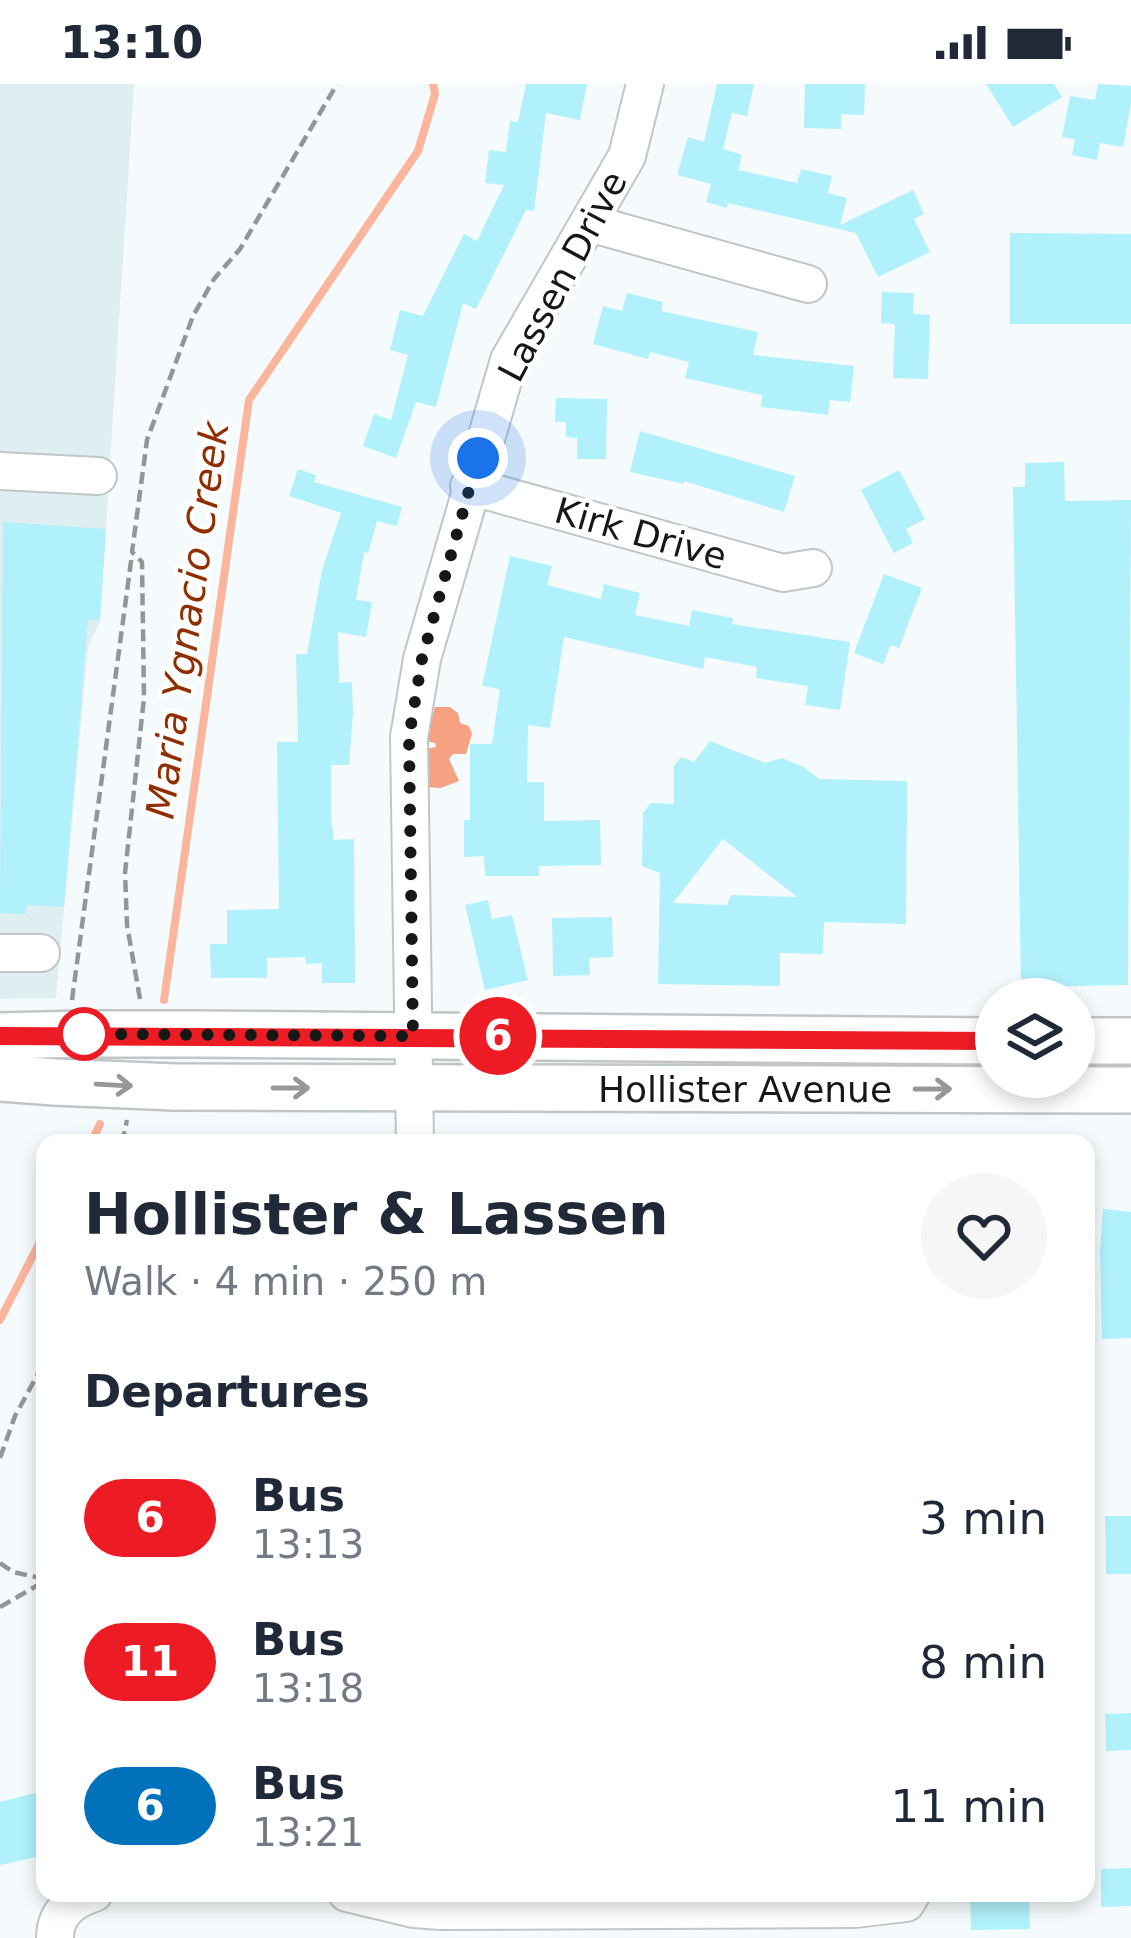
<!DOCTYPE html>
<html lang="en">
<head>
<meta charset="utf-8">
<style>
	body { margin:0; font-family:"DejaVu Sans",sans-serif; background:#f6f6f7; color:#1f2937; height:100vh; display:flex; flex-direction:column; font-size:45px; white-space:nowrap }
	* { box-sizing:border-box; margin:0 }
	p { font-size:39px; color:#747a83 }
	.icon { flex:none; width:66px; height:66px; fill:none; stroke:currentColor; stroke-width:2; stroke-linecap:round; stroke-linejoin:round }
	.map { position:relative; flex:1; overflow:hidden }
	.details { position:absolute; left:36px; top:1050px; width:1059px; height:768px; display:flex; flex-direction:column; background:#fff; border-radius:24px; box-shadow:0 6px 18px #0003 }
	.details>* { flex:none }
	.badge { padding:0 24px; border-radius:39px; font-size:42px; line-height:78px }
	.tools { position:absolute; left:975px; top:894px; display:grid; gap:24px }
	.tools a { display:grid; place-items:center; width:120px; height:120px; border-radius:50%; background:#fff; box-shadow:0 6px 18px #0003; font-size:60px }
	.you { position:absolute; width:60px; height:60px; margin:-30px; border:9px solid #fff; border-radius:50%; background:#1a73e8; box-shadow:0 0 0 18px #1a73e833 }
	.map>.badge { position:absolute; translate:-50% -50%; box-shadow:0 0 0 6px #fff }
	h2 { padding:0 48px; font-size:45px; line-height:108px }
	.round { display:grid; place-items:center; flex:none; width:126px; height:126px; border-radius:63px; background:#f6f6f7 }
	.summary { display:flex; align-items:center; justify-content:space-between; height:204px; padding:0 48px }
	h1 { font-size:57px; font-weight:700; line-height:90px }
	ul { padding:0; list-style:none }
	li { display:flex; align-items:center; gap:36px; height:144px; padding:0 48px }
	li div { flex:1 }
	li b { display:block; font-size:45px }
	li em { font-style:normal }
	li .badge { min-width:132px; font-weight:700; text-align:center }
	.status { display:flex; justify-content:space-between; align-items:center; height:84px; padding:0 60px; background:#fff; direction:ltr }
	.status svg { height:33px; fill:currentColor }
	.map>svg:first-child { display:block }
	.built { fill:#dfeef1 }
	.forest { fill:#f7a183 }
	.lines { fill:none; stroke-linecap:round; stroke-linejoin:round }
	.stream { stroke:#fbb59d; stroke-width:8 }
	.building { fill:#b0f1fb; fill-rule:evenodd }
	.minor-casing { stroke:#c0c6c7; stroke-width:40 }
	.major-casing { stroke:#c0c6c7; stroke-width:50 }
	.path { stroke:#919696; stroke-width:4.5; stroke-dasharray:12 6; stroke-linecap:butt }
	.minor { stroke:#fff; stroke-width:36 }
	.major { stroke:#fff; stroke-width:45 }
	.major-bridge-casing { stroke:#c0c6c7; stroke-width:50; stroke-linecap:butt }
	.major-bridge { stroke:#fff; stroke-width:45 }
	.oneway { stroke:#969797 }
	.line-casing { stroke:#fff; stroke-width:27 }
	.line { stroke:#ed1c24; stroke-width:18 }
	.walk { stroke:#161818; stroke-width:12; stroke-dasharray:0 21.6 }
	.stop-dot { fill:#fff; stroke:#ed1c24; stroke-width:6 }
	.labels { text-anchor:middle; stroke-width:9; stroke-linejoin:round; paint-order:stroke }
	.street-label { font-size:36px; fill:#161818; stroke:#fff }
	.water-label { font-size:39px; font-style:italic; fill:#902e00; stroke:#fff }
</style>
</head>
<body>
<div class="status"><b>13:10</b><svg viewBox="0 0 49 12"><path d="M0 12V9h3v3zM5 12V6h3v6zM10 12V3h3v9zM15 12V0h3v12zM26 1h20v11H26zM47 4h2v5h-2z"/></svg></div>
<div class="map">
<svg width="1131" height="1854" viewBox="0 0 1131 1854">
	<rect width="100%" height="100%" fill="#f5fbfc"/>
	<!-- built -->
	<path class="built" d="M0,0H134L100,538L88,563L56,914L0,915Z"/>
	<!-- forest -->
	<path class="forest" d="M435,623H450L458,629L460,639L469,642L472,650L466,670H453L449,675L459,697L441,704L425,703L420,666L436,663L435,659L425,657V631L432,632Z"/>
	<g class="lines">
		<!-- stream -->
		<path class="stream" d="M164,916L249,316L418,67L435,10L433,0
			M91,1059L100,1040
			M0,1236L45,1148"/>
	</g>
	<!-- building -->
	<path class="building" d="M526,0H587L580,36L546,29L534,127L526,126L476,225L463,219L436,323L416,318L396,374L363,362L374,330L391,336L408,271L390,266L400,226L423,232L464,150L477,157L504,101L485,99L489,66L506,68L510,37L518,38Z
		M717,0H754L747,32L732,29L723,65L742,71L738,86L797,99L801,85L832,92L828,109L847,114L840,141L913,106L924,130L914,135L930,168L878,193L856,149L728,119L727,124L706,118L711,100L677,91L688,53L704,58Z
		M805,0H865L864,31L841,30V45L804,44Z
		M986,0H1054L1062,13L1013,43Z
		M1098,0L1131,2V20L1123,63L1100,59L1097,76L1072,71L1075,55L1062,53L1070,12L1095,16Z
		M1010,149L1131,150V240H1010Z
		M882,208L914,209L913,230L930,231L928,295L893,294L895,240L881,239Z
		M627,209L663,218L661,227L758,248L753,271L854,282L850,318L830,316L828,331L761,323L762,311L685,294L689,278L650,268L648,275L593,260L603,222L622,227Z
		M556,314L607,315L606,375H577V354L566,353V338H555Z
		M640,347L795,392L784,428L684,397V400L630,388Z
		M1064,378L1065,417L1131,416L1128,901L1021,903L1013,403H1025V379Z
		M298,385L316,391L314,398L402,423L397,442L377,437L368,469L364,468L356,516L372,518L366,553L338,548L339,599L352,598L353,629L349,681H331V734L334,756L354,755L355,899H322V879L306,880L305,873L267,874V894H211L210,860H227V826L279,825L277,658H298L296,570H307L322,486L341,429L289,412Z
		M899,386L925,435L906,445L913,459L894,469L861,406Z
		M3,438L106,445L100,537L88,536L64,823L27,821L26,830L0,829Z
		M510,472L552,482L547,501L601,515L604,500L640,509L635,531L689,542L692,526L733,534L732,540L850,558L840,626L805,621L808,602L756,594L757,583L705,573L703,585L564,553L550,644L528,641L527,698H544V737L600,736L601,781L539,782V792H485L484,772L464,773V736H470V660H492L500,605L482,602Z
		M884,490L922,504L899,564L891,561L883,580L854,569Z
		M710,657L765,679L782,674L804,683L819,695L907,697L906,840L824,838L823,870L780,869V902L658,900L660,789L642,782L643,729L651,719L674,720V682L681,673L694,678ZM723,755L797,813L731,811L727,821L673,819Z
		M488,816L492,835L512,831L528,896L485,906L465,821Z
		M612,833L613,873L589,874L590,891L553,892L552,834Z
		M1103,1125L1131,1128V1254L1102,1255L1100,1166Z
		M1105,1432H1131V1490H1106Z
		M1131,1629V1666L1106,1667L1105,1630Z
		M39,1708L45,1736V1771L0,1781V1718Z
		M1131,1784V1822L1101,1823V1785Z
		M970,1809H1029L1030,1845L971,1846Z"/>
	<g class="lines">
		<defs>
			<path id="minor" d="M589,139L808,200
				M0,387L98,392
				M469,402L783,489L813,484
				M0,869H41
				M415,1059L409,653L422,575L509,276L627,72L645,0
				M347,1809L414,1825L441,1827L855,1825L906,1819L912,1809
				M55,1854C55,1829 72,1816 94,1809"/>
			<path id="major" d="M193,950L996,957
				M0,952L81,950
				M1074,957H1131
				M0,994L54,998
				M174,1003L1131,1006"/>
		</defs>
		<!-- minor casing -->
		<use href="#minor" class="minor-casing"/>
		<!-- major casing -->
		<use href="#major" class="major-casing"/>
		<!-- path -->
		<path class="path" d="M140,915L127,841L125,789L144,614L142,478L132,468L147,356L193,232L214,195L240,165L337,0
			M72,916L132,470
			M122,1059L127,1036
			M0,1374L15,1332L45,1277
			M0,1479L13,1488L45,1495
			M0,1523L45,1497"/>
		<!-- minor -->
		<use href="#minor" class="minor"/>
		<!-- major -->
		<use href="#major" class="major"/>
		<defs>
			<path id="major-bridge" d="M81,950H193
				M54,998L174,1003"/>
		</defs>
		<!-- major-bridge casing -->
		<use href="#major-bridge" class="major-bridge-casing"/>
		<!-- major-bridge -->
		<use href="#major-bridge" class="major-bridge"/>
	</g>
	<!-- one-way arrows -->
	<defs><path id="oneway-shaft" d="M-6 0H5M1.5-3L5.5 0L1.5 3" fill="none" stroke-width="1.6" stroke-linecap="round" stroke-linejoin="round" transform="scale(3)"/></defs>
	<g class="oneway">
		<use href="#oneway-shaft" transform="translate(114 1001) rotate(3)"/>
		<use href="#oneway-shaft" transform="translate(291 1004)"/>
		<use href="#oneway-shaft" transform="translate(933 1005)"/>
	</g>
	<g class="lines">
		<defs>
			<path id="line" d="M0,952L996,957"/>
		</defs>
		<!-- line casing -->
		<use href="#line" class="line-casing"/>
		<!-- line -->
		<use href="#line" class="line"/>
		<!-- walk -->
		<path class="walk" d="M84,950H81L413,952L409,653L422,575L478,374"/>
	</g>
	<!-- markers -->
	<circle class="stop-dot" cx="84" cy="950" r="24"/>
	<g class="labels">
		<!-- street labels -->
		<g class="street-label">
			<text transform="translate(562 192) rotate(-62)" y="13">Lassen Drive</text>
			<text transform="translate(641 449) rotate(16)" y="13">Kirk Drive</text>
			<text x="745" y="1018">Hollister Avenue</text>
		</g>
		<!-- water labels -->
		<g class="water-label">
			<text transform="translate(187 536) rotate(-82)" y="14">Maria Ygnacio Creek</text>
		</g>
	</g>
</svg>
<div class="tools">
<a><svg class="icon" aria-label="layers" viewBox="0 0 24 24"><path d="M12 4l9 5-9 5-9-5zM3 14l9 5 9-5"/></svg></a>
</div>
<div class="you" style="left:478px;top:374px"></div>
<b class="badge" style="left:498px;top:952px;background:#ed1c24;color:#fff">6</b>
<section class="details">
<div class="summary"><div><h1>Hollister &amp; Lassen</h1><p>Walk · 4 min · 250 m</p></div><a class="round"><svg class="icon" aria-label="heart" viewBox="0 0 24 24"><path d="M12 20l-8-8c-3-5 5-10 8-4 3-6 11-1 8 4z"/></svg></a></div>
<h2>Departures</h2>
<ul>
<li><span class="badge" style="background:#ed1c24;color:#fff">6</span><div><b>Bus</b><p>13:13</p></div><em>3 min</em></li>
<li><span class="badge" style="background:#ed1c24;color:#fff">11</span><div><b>Bus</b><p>13:18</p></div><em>8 min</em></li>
<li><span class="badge" style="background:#0072bc;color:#fff">6</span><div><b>Bus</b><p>13:21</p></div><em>11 min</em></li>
</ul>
</section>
</div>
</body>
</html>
